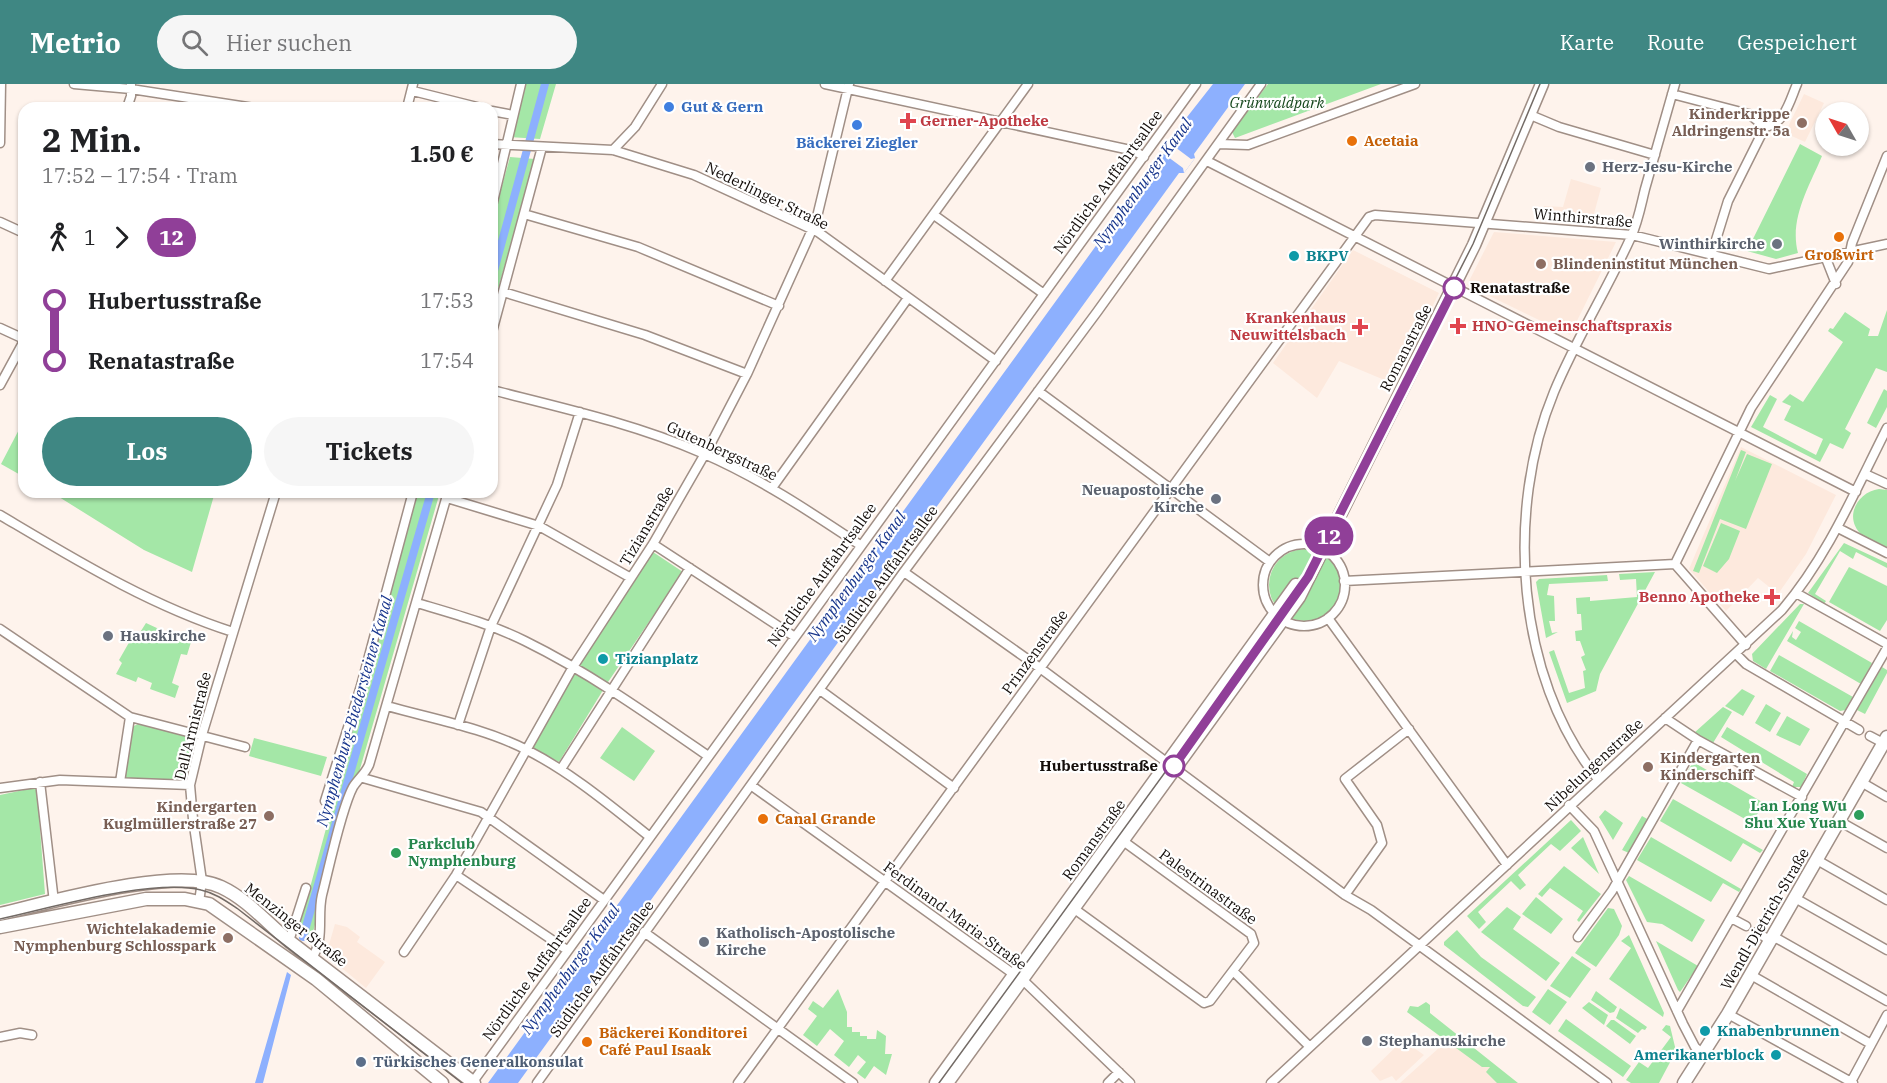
<!DOCTYPE html>
<html lang="de">
<head>
<meta charset="utf-8">
<style>
	body { margin:0; font-family:"IBM Plex Serif",serif; background:#f6f6f6; color:#202124; height:100vh; display:flex; flex-direction:column; font-size:22px; white-space:nowrap }
	* { box-sizing:border-box; margin:0 }
	p { font-size:20px; color:#757577 }
	.icon { flex:none; width:33px; height:33px; fill:none; stroke:currentColor; stroke-width:2; stroke-linecap:round; stroke-linejoin:round }
	.map { position:relative; flex:1; overflow:hidden }
	.side { position:absolute; left:18px; top:18px; width:480px; height:396px; display:flex; flex-direction:column; background:#fff; border-radius:18px; box-shadow:0 2px 4px #0004 }
	.side>* { flex:none }
	.badge { padding:0 12px; border-radius:20px; font-size:21px; line-height:39px }
	.needle { width:39px; rotate:309deg }
	.controls { position:absolute; left:1815px; top:18px; display:grid; gap:12px }
	.controls a { display:grid; place-items:center; width:54px; height:54px; border-radius:50%; background:#fff; box-shadow:0 2px 4px #0004; font-size:30px }
	.map>.badge { position:absolute; translate:-50% -50%; box-shadow:0 0 0 3px #fff }
	.legs { display:flex; align-items:center; gap:9px; height:66px; padding:0 24px; font-size:20px }
	.legs p { margin-inline-start:auto }
	.overview { display:flex; align-items:center; justify-content:space-between; height:102px; padding:0 24px }
	h1 { font-size:33px; font-weight:700; line-height:45px }
	.action { display:flex; gap:12px; margin-top:auto; padding:12px 24px }
	.action a { flex:1; height:69px; border-radius:36px; background:#3f8783; color:#fff; font-size:24px; font-weight:700; line-height:69px; text-align:center }
	.action a+a { background:#f6f6f6; color:#202124 }
	ul { padding:0 24px; list-style:none }
	li { display:flex; align-items:center; gap:21px; height:60px; font-size:22px }
	li i { display:grid; place-items:center; width:9px; height:100%; margin:0 8px; background:currentColor }
	li i::after { content:''; width:15px; height:15px; margin:-8px; border:4px solid; border-radius:50%; background:#fff }
	li p { margin-inline-start:auto }
	li:first-child i { background:linear-gradient(#0000 50%,currentColor 0) }
	li:last-child i { background:linear-gradient(currentColor 50%,#0000 0) }
	header { display:flex; align-items:center; gap:36px; box-sizing:border-box; height:84px; padding:0 30px; background:#3f8783; color:#fff }
	header strong { font-size:28px }
	nav { display:flex; gap:33px; margin-inline-start:auto; font-size:21px }
	.search { width:420px; height:54px; background:#f6f6f6; display:flex; align-items:center; gap:15px; box-sizing:border-box; padding:0 21px; border-radius:33px; color:#757577; font-size:22px }
	.map>svg:first-child { display:block }
	.built { fill:#fde9dd }
	.green { fill:#a4e7a7 }
	.water { fill:#8db0fe }
	.pier { fill:#fef3ec }
	.lines { fill:none; stroke-linecap:round; stroke-linejoin:round }
	.canal { stroke:#8db0fe; stroke-width:8 }
	.street-casing { stroke:#a08f86; stroke-width:11 }
	.secondary-casing { stroke:#a08f86; stroke-width:15 }
	.primary-casing { stroke:#a08f86; stroke-width:15 }
	.street { stroke:#fff; stroke-width:8 }
	.secondary { stroke:#fff; stroke-width:12 }
	.primary { stroke:#fff; stroke-width:12 }
	.tram { stroke:#736b66; stroke-width:1.5 }
	.line-1-casing { stroke:#fff; stroke-width:14 }
	.line-1 { stroke:#903f98; stroke-width:9 }
	.shop-dot { fill:#3f7fe0; stroke:#fff; stroke-width:2 }
	.health-dot { fill:#e0444e; stroke:#fff; stroke-width:2 }
	.education-dot { fill:#8d6e63; stroke:#fff; stroke-width:2 }
	.food-dot { fill:#e8710a; stroke:#fff; stroke-width:2 }
	.worship-dot { fill:#6b7280; stroke:#fff; stroke-width:2 }
	.culture-dot { fill:#0f9aa8; stroke:#fff; stroke-width:2 }
	.stop-1-dot { fill:#fff; stroke:#903f98; stroke-width:3 }
	.leisure-dot { fill:#2e9e5b; stroke:#fff; stroke-width:2 }
	.service-dot { fill:#5c6f8a; stroke:#fff; stroke-width:2 }
	.labels { text-anchor:middle; stroke-width:4.5; stroke-linejoin:round; paint-order:stroke }
	.park-label { font-size:15px; font-style:italic; fill:#14461b; stroke:#fff }
	.shop-label { font-size:15px; font-weight:bold; fill:#366cbe; stroke:#fff; text-anchor:start }
	.education-label { font-size:15px; font-weight:bold; fill:#785e54; stroke:#fff; text-anchor:end }
	.health-label { font-size:15px; font-weight:bold; fill:#be3a42; stroke:#fff; text-anchor:start }
	.food-label { font-size:15px; font-weight:bold; fill:#c56008; stroke:#fff; text-anchor:start }
	.worship-label { font-size:15px; font-weight:bold; fill:#5b616d; stroke:#fff; text-anchor:start }
	.street-label { font-size:15px; fill:#140e0b; stroke:#fff }
	.culture-label { font-size:15px; font-weight:bold; fill:#0d838f; stroke:#fff; text-anchor:start }
	.stop-label { font-size:15px; font-weight:bold; fill:#140e0b; stroke:#fff; text-anchor:start }
	.leisure-label { font-size:15px; font-weight:bold; fill:#27864d; stroke:#fff; text-anchor:end }
	.service-label { font-size:15px; font-weight:bold; fill:#4e5e75; stroke:#fff; text-anchor:start }
	.water-label { font-size:16px; font-style:italic; fill:#17358c; stroke:#fff }
</style>
</head>
<body>
<header>
<strong>Metrio</strong>
<div class="search"><svg class="icon" aria-label="search" viewBox="0 0 24 24"><circle cx="10" cy="10" r="6"/><path d="M15 15l6 6"/></svg>Hier suchen</div>
<nav><a>Karte</a><a>Route</a><a>Gespeichert</a></nav>
</header>
<div class="map">
<svg width="1887" height="999" viewBox="0 0 1887 999">
	<rect width="100%" height="100%" fill="#fef3ec"/>
	<!-- built -->
	<path class="built" d="M1804,10L1824,19L1805,58L1785,49Z
		M1571,95L1601,104L1592,137L1543,133L1544,122L1563,123Z
		M1494,148L1616,158L1570,251L1467,201Z
		M1353,166L1439,209L1394,300L1339,277L1317,314L1273,279Z
		M1741,363L1836,411L1806,470L1778,510L1758,494L1726,527L1689,485Z
		M335,840L347,843L360,853L357,858L385,878L366,904L326,871Z
		M1451,953L1511,999H1400Z
		M1403,956L1424,971L1396,997L1392,992L1380,997L1371,987Z"/>
	<!-- green -->
	<path class="green" d="M525,0H556L540,55L509,53Z
		M1268,0H1381L1235,54L1232,48Z
		M1800,60L1822,72C1809,103 1789,135 1798,169L1776,175L1747,167Z
		M510,73L535,75L492,226V138Z
		M1887,226V288L1876,284L1845,345L1851,349L1843,365L1830,359L1820,378L1751,343L1770,311L1777,315L1763,343L1816,371L1823,355L1784,336L1791,322L1782,318L1790,310L1803,318L1843,258L1828,247L1830,244L1833,245L1845,228L1870,245L1868,252H1878Z
		M1884,305L1887,307V323L1876,344L1867,339Z
		M24,336V393L1,380Z
		M1741,366L1746,368L1735,397L1747,370L1772,380L1746,445L1720,435L1699,489L1693,487Z
		M1879,405L1887,406V465C1879,461 1869,457 1862,451C1843,434 1857,408 1879,405Z
		M51,408H215L192,488L144,466Z
		M417,408H440L310,858L295,848L311,800Z
		M1721,439L1740,447L1729,475L1717,489L1703,482Z
		M1844,459L1887,479V484L1856,468L1853,475L1840,467L1815,510L1826,517L1824,520L1808,509Z
		M1269 501a36 36 0 1 1 72 0a36 36 0 1 1-72 0Z
		M653,468L683,488L608,598L559,678L531,664L579,581Z
		M1849,483L1887,502V536L1880,547L1829,518Z
		M1655,488L1600,590L1596,607L1567,619L1549,568L1554,566L1569,609L1585,604L1583,587L1586,586L1581,573L1585,571L1580,557H1576L1575,547L1582,546L1581,530H1577L1576,514L1590,513V517L1637,513L1636,495L1620,496L1619,490Z
		M1607,491L1608,497L1549,500L1547,511L1554,512L1555,537H1549L1552,549L1558,548L1546,554L1536,498L1539,495Z
		M1800,520H1804L1766,585L1753,577L1752,570Z
		M1799,537L1872,579L1861,600L1787,557L1793,547L1792,553L1796,556L1801,548L1795,544Z
		M146,539L159,545L156,551L170,556L173,550L191,558L187,571L181,570L172,599L179,602L175,614L150,605L152,599L138,593L136,598L116,590L122,579L119,576L135,548L139,550Z
		M1779,571L1853,613L1846,626L1840,627L1770,587Z
		M1882,583L1887,586V589L1865,630L1857,626Z
		M1742,605L1755,612L1743,632L1725,622Z
		M1766,620L1781,629L1770,648L1755,639Z
		M1723,623L1732,628L1713,659L1694,649Z
		M1787,632L1810,645L1800,662L1776,651Z
		M138,640L195,652L188,696L184,699L123,696L130,644Z
		M622,643L655,667L634,697L600,674Z
		M1727,643L1807,690L1801,703H1792L1794,698L1721,653Z
		M254,654L327,673L321,692L249,672Z
		M1693,678L1764,719L1752,739L1681,699Z
		M33,704L37,706L45,810L0,821V711Z
		M1673,715L1763,766L1760,769L1743,759L1731,778L1660,737Z
		M1605,726L1623,739L1613,756L1599,733Z
		M1642,732L1649,736L1629,769L1622,766Z
		M1571,736L1581,747L1560,767L1551,760L1518,791L1526,801L1520,806L1511,797L1478,828L1486,838L1479,845L1467,832Z
		M1583,753L1599,790L1571,764Z
		M1651,753L1741,805L1739,808L1723,799L1711,818L1637,776Z
		M1564,782L1601,810L1579,838L1577,836L1583,827L1550,804L1542,813L1538,810Z
		M1629,792L1705,836L1692,858L1662,840L1647,838L1626,796Z
		M1536,813L1563,835L1551,850L1522,830Z
		M1507,823L1521,833L1513,845L1560,879L1546,897L1481,848Z
		M1608,824L1614,825L1622,842L1619,851L1596,883L1575,869Z
		M1457,846L1481,873L1536,913L1528,923L1523,922L1444,861V858Z
		M1629,851L1664,929L1663,933L1609,895L1631,864L1621,857Z
		M1656,857L1698,882L1680,908L1678,906Z
		M1572,872L1591,885L1570,914L1550,902Z
		M838,905L847,928V943H852V948H860V952H867V955H876L877,946L886,952L885,970H892L886,991L874,982L865,995L857,989L866,978L858,971L849,983L834,971L844,957L830,945L817,962L803,951L817,932L808,925L813,917L823,924Z
		M1548,905L1567,918L1550,941L1532,928Z
		M1596,907L1617,923L1614,928L1610,929L1591,916Z
		M1426,918L1430,921V929L1518,999H1497L1486,988L1490,983H1482L1407,928L1410,922L1418,923Z
		M1589,918L1608,931L1604,941L1582,924Z
		M1620,924L1647,943L1645,946L1642,945L1638,949L1616,934Z
		M1566,935L1631,982L1623,993L1558,947Z
		M1611,936H1614L1636,952L1630,960L1606,942Z
		M1666,941L1670,942L1676,967L1659,999H1631L1626,996L1639,978L1648,984L1671,953L1662,946Z"/>
	<!-- water -->
	<path class="water" d="M1213,0H1245L1194,70L1195,74L1184,89H1179L518,999H488L1159,75L1158,70Z
		M287,888L291,891L263,999H255Z"/>
	<!-- pier -->
	<path class="pier" d="M1169,54L1171,60L1191,75L1195,74L1184,89L1183,84L1164,70H1158Z"/>
	<g class="lines">
		<!-- canal -->
		<path class="canal" d="M492,194L545,0
			M303,853L431,408"/>
		<defs>
			<path id="street" d="M74,0L131,5L254,24
				M825,0L1135,67L1144,73
				M413,7L481,24
				M1672,10L1749,30L1765,43
				M127,24L131,12V1
				M407,24L413,0
				M492,27L513,31
				M1528,30L1559,43L1655,71
				M1765,43C1785,40 1790,16 1797,0
				M0,59L1,0
				M492,60L613,66L694,91L818,148L996,277
				M1219,60L1248,61L1415,0
				M613,66L635,43L662,0
				M1207,77L1856,408
				M492,122L521,0
				M524,130L638,163L779,222
				M934,131L1044,210
				M0,138L24,149
				M1711,172L1728,117L1765,43
				M1825,172L1836,200
				M885,197L1028,0
				M503,208L645,251L747,290
				M0,244L24,255
				M492,248L542,63
				M0,301L24,257
				M492,306C563,324 635,340 702,369C758,393 809,427 860,461
				M1038,307L1270,478
				M1865,390L1887,400
				M772,404L908,214
				M447,414L539,442L631,494
				M0,431C76,476 149,521 233,548
				M1838,444L1887,469
				M653,460L795,553
				M1263 501a41 41 0 1 1 82 0a41 41 0 1 1-82 0Z
				M1675,480L1751,324L1848,178L1852,159L1887,72
				M1675,480L1746,561
				M904,488L1040,584L1345,811L1371,826L1607,999
				M1344,497L1675,480
				M1796,509L1887,560
				M417,519C454,530 491,540 525,557C590,589 649,631 708,672
				M1328,534L1507,781
				M0,545L130,633L245,663
				M1736,570L1746,580L1859,646
				M820,606L954,704
				M387,622C433,635 484,644 527,666C572,689 611,722 650,753
				M1665,634L1698,656L1802,713
				M458,641L491,542L557,401L580,328
				M1870,652L1887,661
				M561,685L690,484
				M363,694L481,728L604,816
				M1597,694C1516,593 1505,426 1554,308C1576,255 1607,206 1631,153C1638,138 1641,121 1645,105C1655,70 1665,35 1675,0
				M40,698L54,818
				M120,698L130,633
				M1861,698L1887,713
				M752,702L1026,899L1130,999
				M0,704L60,696L190,701
				M325,717L361,602L413,408
				M1569,721L1594,747L1683,940L1695,963L1703,970
				M1839,737L1887,764
				M1817,776L1887,816
				M456,791L567,866
				M1345,811L1382,759L1377,741L1345,695L1409,645
				M1795,814L1887,866
				M199,818L202,797L193,735L190,701L202,651L276,408
				M1069,821L1204,919L1210,917L1254,859L1251,850L1119,754
				M1731,834L1746,842
				M644,848L853,999
				M1757,848L1766,854L1778,855L1887,917
				M1578,853L1612,807L1698,656
				M289,857L306,804
				M404,868L456,791L573,583L653,460L710,361L747,290L816,137L849,0
				M312,874C325,855 317,832 322,811C329,784 341,726 353,703C358,695 365,690 369,681L448,408
				M1233,887L1310,963
				M1751,891L1871,960
				M1677,927L1887,564
				M1728,930L1853,999
				M0,953L20,949L32,951
				M1852,996L1887,931
				M472,999L1196,0
				M537,999L903,489L1097,228L1261,0
				M738,999L1369,133L1375,131L1632,151L1769,185L1887,160
				M1108,999L1119,988
				M1271,999L1782,526C1828,472 1855,407 1887,344"/>
			<path id="secondary" d="M936,999L1296,501
				M947,999L1299,513L1474,161L1542,0
				M1684,999L1728,930L1887,653"/>
			<path id="primary" d="M0,830C51,818 176,782 221,803C247,815 267,839 289,857L474,999
				M0,843L146,815H185L209,820L316,895L442,999"/>
		</defs>
		<!-- street casing -->
		<use href="#street" class="street-casing"/>
		<!-- secondary casing -->
		<use href="#secondary" class="secondary-casing"/>
		<!-- primary casing -->
		<use href="#primary" class="primary-casing"/>
		<!-- street -->
		<use href="#street" class="street"/>
		<!-- secondary -->
		<use href="#secondary" class="secondary"/>
		<!-- primary -->
		<use href="#primary" class="primary"/>
		<!-- tram -->
		<path class="tram" d="M0,835C50,824 153,794 201,806C215,809 226,817 238,825L462,999
			M939,999L1278,533L1305,491L1473,160L1540,0"/>
	</g>
	<g class="lines">
		<defs>
			<path id="line-1" d="M1174,682L1308,493L1454,204"/>
		</defs>
		<!-- line-1 casing -->
		<use href="#line-1" class="line-1-casing"/>
		<!-- line-1 -->
		<use href="#line-1" class="line-1"/>
	</g>
	<!-- markers -->
	<g class="shop-dot">
		<circle cx="669" cy="23" r="6"/>
		<circle cx="857" cy="41" r="6"/>
	</g>
	<g class="health-dot">
		<path d="M905 28h6v6h6v6h-6v6h-6v-6h-6v-6h6z"/>
		<path d="M1455 233h6v6h6v6h-6v6h-6v-6h-6v-6h6z"/>
		<path d="M1357 234h6v6h6v6h-6v6h-6v-6h-6v-6h6z"/>
		<path d="M1769 504h6v6h6v6h-6v6h-6v-6h-6v-6h6z"/>
	</g>
	<g class="education-dot">
		<circle cx="1802" cy="39" r="6"/>
		<circle cx="1541" cy="180" r="6"/>
		<circle cx="1648" cy="683" r="6"/>
		<circle cx="269" cy="732" r="6"/>
		<circle cx="228" cy="854" r="6"/>
	</g>
	<g class="food-dot">
		<circle cx="1352" cy="57" r="6"/>
		<circle cx="1839" cy="153" r="6"/>
		<circle cx="763" cy="735" r="6"/>
		<circle cx="587" cy="958" r="6"/>
	</g>
	<g class="worship-dot">
		<circle cx="1590" cy="83" r="6"/>
		<circle cx="1777" cy="160" r="6"/>
		<circle cx="1216" cy="415" r="6"/>
		<circle cx="108" cy="552" r="6"/>
		<circle cx="704" cy="858" r="6"/>
		<circle cx="1367" cy="957" r="6"/>
	</g>
	<g class="culture-dot">
		<circle cx="1294" cy="172" r="6"/>
		<circle cx="603" cy="575" r="6"/>
		<circle cx="1705" cy="947" r="6"/>
		<circle cx="1776" cy="971" r="6"/>
	</g>
	<g class="stop-1-dot">
		<circle cx="1454" cy="204" r="10"/>
		<circle cx="1174" cy="682" r="10"/>
	</g>
	<g class="leisure-dot">
		<circle cx="1859" cy="731" r="6"/>
		<circle cx="396" cy="769" r="6"/>
	</g>
	<circle class="service-dot" cx="361" cy="978" r="6"/>
	<g class="labels">
		<!-- park labels -->
		<g class="park-label">
			<text x="1277" y="24">Grünwaldpark</text>
		</g>
		<!-- shop labels -->
		<g class="shop-label">
			<text x="681" y="28">Gut &amp; Gern</text>
			<text x="857" y="64" text-anchor="middle">Bäckerei Ziegler</text>
		</g>
		<!-- education labels -->
		<g class="education-label">
			<text x="1790" y="35">Kinderkrippe<tspan x="1790" dy="17">Aldringenstr. 5a</tspan></text>
			<text x="1553" y="185" text-anchor="start">Blindeninstitut München</text>
			<text x="1660" y="679" text-anchor="start">Kindergarten<tspan x="1660" dy="17">Kinderschiff</tspan></text>
			<text x="257" y="728">Kindergarten<tspan x="257" dy="17">Kuglmüllerstraße 27</tspan></text>
			<text x="216" y="850">Wichtelakademie<tspan x="216" dy="17">Nymphenburg Schlosspark</tspan></text>
		</g>
		<!-- health labels -->
		<g class="health-label">
			<text x="920" y="42">Gerner-Apotheke</text>
			<text x="1346" y="239" text-anchor="end">Krankenhaus<tspan x="1346" dy="17">Neuwittelsbach</tspan></text>
			<text x="1472" y="247">HNO-Gemeinschaftspraxis</text>
			<text x="1760" y="518" text-anchor="end">Benno Apotheke</text>
		</g>
		<!-- food labels -->
		<g class="food-label">
			<text x="1364" y="62">Acetaia</text>
			<text x="1839" y="176" text-anchor="middle">Großwirt</text>
			<text x="775" y="740">Canal Grande</text>
			<text x="599" y="954">Bäckerei Konditorei<tspan x="599" dy="17">Café Paul Isaak</tspan></text>
		</g>
		<!-- worship labels -->
		<g class="worship-label">
			<text x="1602" y="88">Herz-Jesu-Kirche</text>
			<text x="1765" y="165" text-anchor="end">Winthirkirche</text>
			<text x="1204" y="411" text-anchor="end">Neuapostolische<tspan x="1204" dy="17">Kirche</tspan></text>
			<text x="120" y="557">Hauskirche</text>
			<text x="716" y="854">Katholisch-Apostolische<tspan x="716" dy="17">Kirche</tspan></text>
			<text x="1379" y="962">Stephanuskirche</text>
		</g>
		<!-- street labels -->
		<g class="street-label">
			<text transform="translate(1108 98) rotate(-54)" y="5">Nördliche Auffahrtsallee</text>
			<text transform="translate(767 112) rotate(26)" y="5">Nederlinger Straße</text>
			<text transform="translate(1583 134) rotate(5)" y="5">Winthirstraße</text>
			<text transform="translate(1406 264) rotate(-63)" y="5">Romanstraße</text>
			<text transform="translate(722 367) rotate(25)" y="5">Gutenbergstraße</text>
			<text transform="translate(647 442) rotate(-59)" y="5">Tizianstraße</text>
			<text transform="translate(886 490) rotate(-54)" y="5">Südliche Auffahrtsallee</text>
			<text transform="translate(822 491) rotate(-54)" y="5">Nördliche Auffahrtsallee</text>
			<text transform="translate(1035 568) rotate(-54)" y="5">Prinzenstraße</text>
			<text transform="translate(193 642) rotate(-76)" y="5">Dall'Armistraße</text>
			<text transform="translate(1594 681) rotate(-43)" y="5">Nibelungenstraße</text>
			<text transform="translate(1094 756) rotate(-54)" y="5">Romanstraße</text>
			<text transform="translate(1208 803) rotate(36)" y="5">Palestrinastraße</text>
			<text transform="translate(955 832) rotate(36)" y="5">Ferdinand-Maria-Straße</text>
			<text transform="translate(1765 835) rotate(-60)" y="5">Wendl-Dietrich-Straße</text>
			<text transform="translate(296 841) rotate(38)" y="5">Menzinger Straße</text>
			<text transform="translate(537 885) rotate(-54)" y="5">Nördliche Auffahrtsallee</text>
			<text transform="translate(602 885) rotate(-54)" y="5">Südliche Auffahrtsallee</text>
		</g>
		<!-- culture labels -->
		<g class="culture-label">
			<text x="1306" y="177">BKPV</text>
			<text x="615" y="580">Tizianplatz</text>
			<text x="1717" y="952">Knabenbrunnen</text>
			<text x="1764" y="976" text-anchor="end">Amerikanerblock</text>
		</g>
		<!-- stop labels -->
		<g class="stop-label">
			<text x="1470" y="209">Renatastraße</text>
			<text x="1158" y="687" text-anchor="end">Hubertusstraße</text>
		</g>
		<!-- leisure labels -->
		<g class="leisure-label">
			<text x="1847" y="727">Lan Long Wu<tspan x="1847" dy="17">Shu Xue Yuan</tspan></text>
			<text x="408" y="765" text-anchor="start">Parkclub<tspan x="408" dy="17">Nymphenburg</tspan></text>
		</g>
		<!-- service labels -->
		<g class="service-label">
			<text x="373" y="983">Türkisches Generalkonsulat</text>
		</g>
		<!-- water labels -->
		<g class="water-label">
			<text transform="translate(1142 99) rotate(-54)" y="6">Nymphenburger Kanal</text>
			<text transform="translate(856 492) rotate(-54)" y="6">Nymphenburger Kanal</text>
			<text transform="translate(354 627) rotate(-74)" y="6">Nymphenburg-Biedersteiner Kanal</text>
			<text transform="translate(570 885) rotate(-54)" y="6">Nymphenburger Kanal</text>
		</g>
	</g>
</svg>
<div class="controls">
<a><svg class="needle" viewBox="-14 -14 28 28"><path d="M0-13l5 13h-10z" fill="#e53935"/><path d="M0 13l5-13h-10z" fill="#757577"/></svg></a>
</div>
<b class="badge" style="left:1329px;top:452px;background:#903f98;color:#fff">12</b>
<section class="side">
<div class="overview"><div><h1>2 Min.</h1><p>17:52 – 17:54 · Tram</p></div><b>1.50 €</b></div>
<div class="legs"><svg class="icon" aria-label="walk" viewBox="0 0 24 24"><circle cx="13" cy="4" r="2"/><path d="M13 8l-2 6 4 7M11 14l-3 7M7 12l3-4h3l4 4"/></svg>1<svg class="icon" aria-label="forward" viewBox="0 0 24 24"><path d="M9 5l7 7-7 7"/></svg><b class="badge" style="background:#903f98;color:#fff">12</b></div>
<ul>
<li><i style="color:#903f98"></i><b>Hubertusstraße</b><p>17:53</p></li>
<li><i style="color:#903f98"></i><b>Renatastraße</b><p>17:54</p></li>
</ul>
<div class="action"><a>Los</a><a>Tickets</a></div>
</section>
</div>
</body>
</html>
